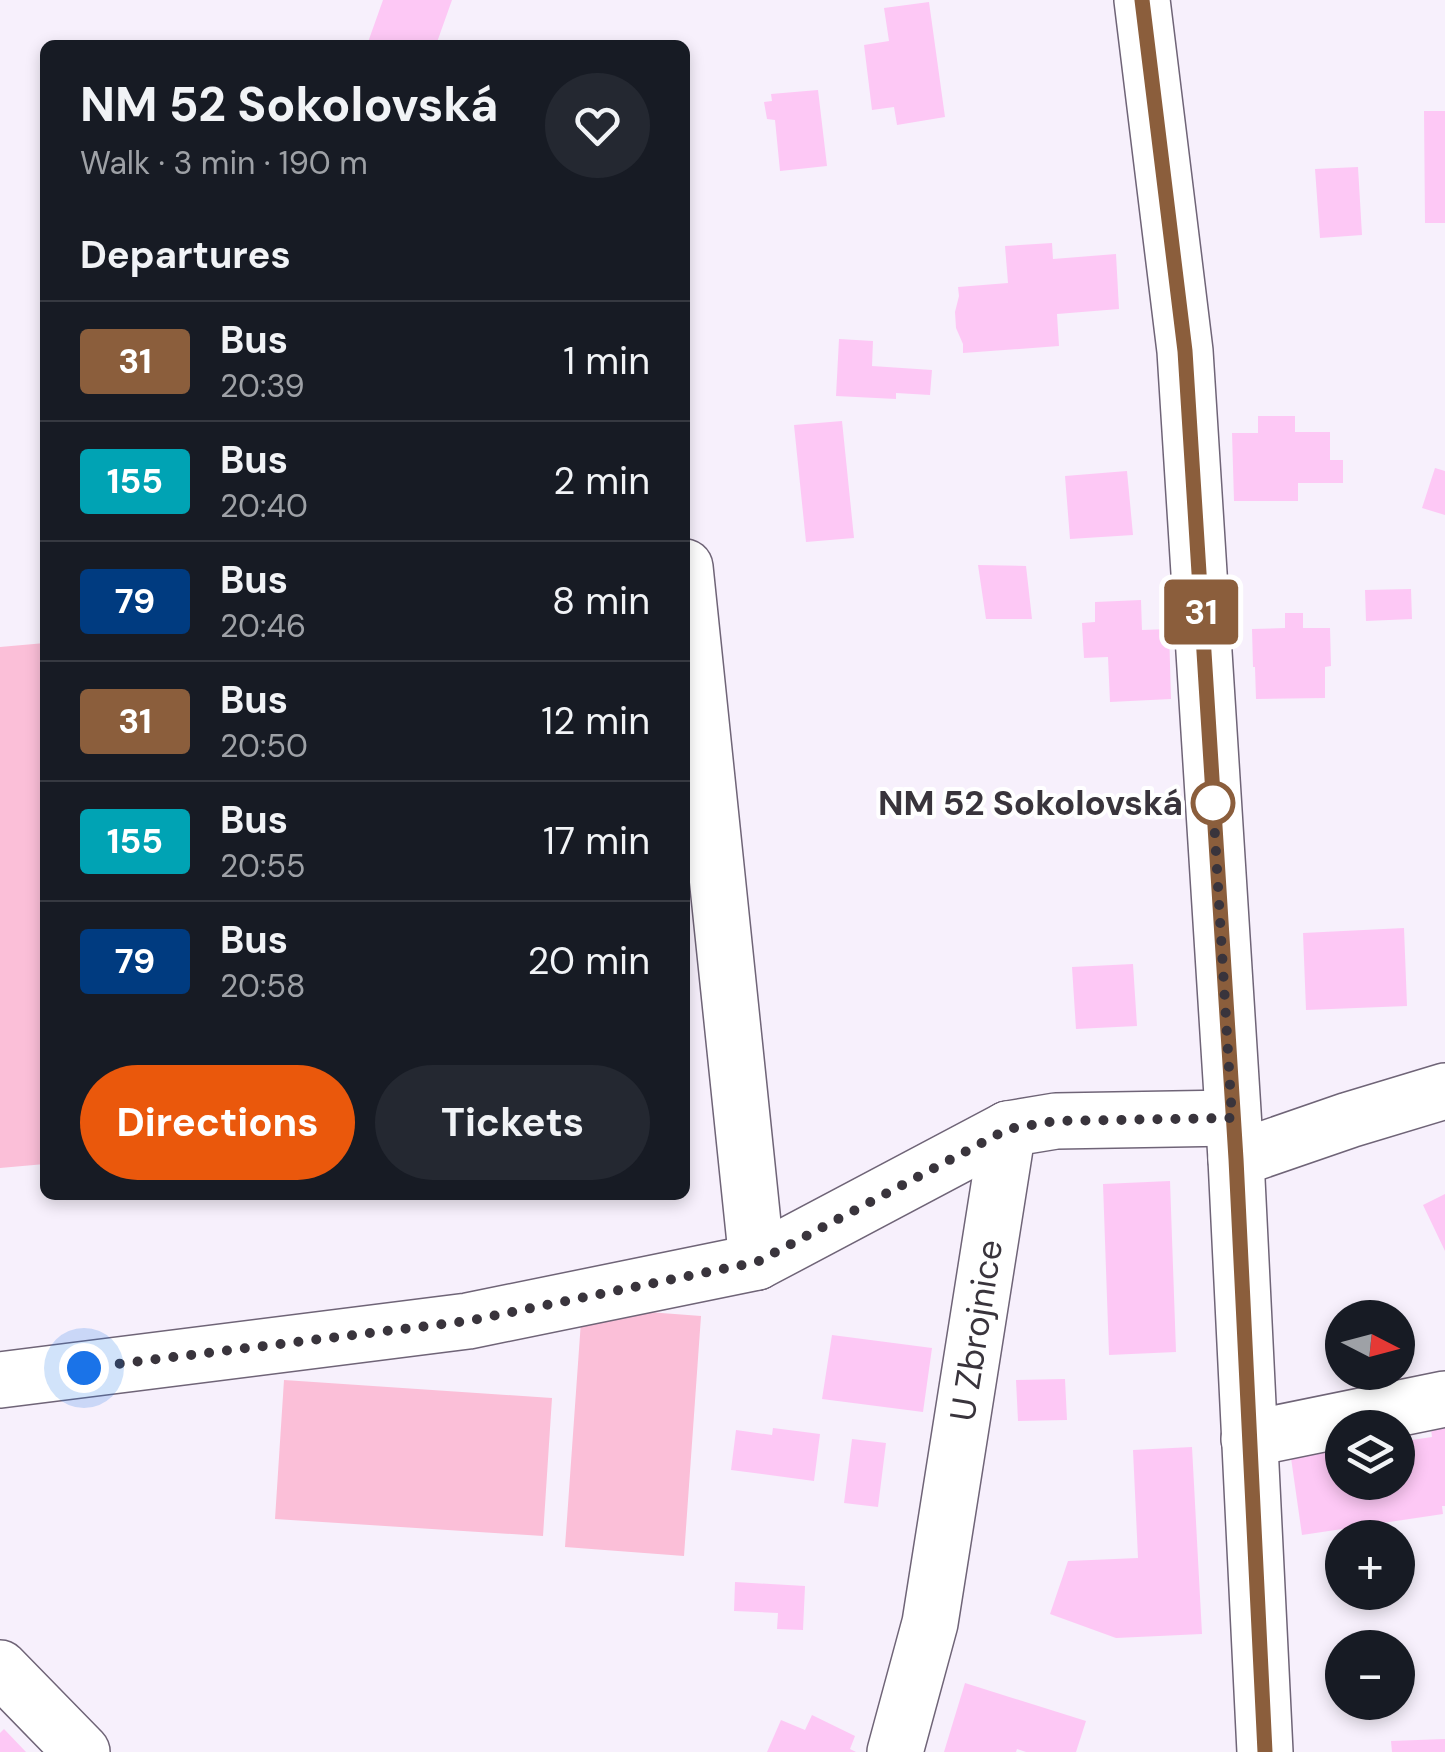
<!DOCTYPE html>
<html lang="en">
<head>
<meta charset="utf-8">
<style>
	body { margin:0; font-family:"DM Sans",sans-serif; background:#242831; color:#f1f3f6; height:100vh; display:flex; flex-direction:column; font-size:38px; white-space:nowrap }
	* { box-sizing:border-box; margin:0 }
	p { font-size:32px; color:#9ea1a6 }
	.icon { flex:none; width:55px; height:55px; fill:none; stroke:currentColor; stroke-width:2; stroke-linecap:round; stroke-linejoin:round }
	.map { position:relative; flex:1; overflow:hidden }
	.details { position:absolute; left:40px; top:40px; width:650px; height:1160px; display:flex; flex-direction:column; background:#171b24; border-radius:15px; box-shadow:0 5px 15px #0003 }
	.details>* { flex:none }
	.badge { padding:0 20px; border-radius:8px; font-size:35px; line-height:65px }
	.needle { width:65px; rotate:96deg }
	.tools { position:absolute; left:1325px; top:1300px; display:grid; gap:20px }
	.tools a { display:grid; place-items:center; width:90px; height:90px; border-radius:50%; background:#171b24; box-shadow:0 5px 15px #0003; font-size:50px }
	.you { position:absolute; width:50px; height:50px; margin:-25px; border:8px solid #fff; border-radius:50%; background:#1a73e8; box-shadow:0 0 0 15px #1a73e833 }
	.map>.badge { position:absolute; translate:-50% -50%; box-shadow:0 0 0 5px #fff }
	h2 { padding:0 40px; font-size:38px; line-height:90px }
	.round { display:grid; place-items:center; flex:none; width:105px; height:105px; border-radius:52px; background:#242831 }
	.headline { display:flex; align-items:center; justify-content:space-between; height:170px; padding:0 40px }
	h1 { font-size:48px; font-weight:700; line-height:75px }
	.action { display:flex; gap:20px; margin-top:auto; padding:20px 40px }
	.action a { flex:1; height:115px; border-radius:60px; background:#ea580c; color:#fff; font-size:40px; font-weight:700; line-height:115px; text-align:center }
	.action a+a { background:#242831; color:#f1f3f6 }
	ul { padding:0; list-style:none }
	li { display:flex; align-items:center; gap:30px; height:120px; padding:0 40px; border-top:2px solid #363941 }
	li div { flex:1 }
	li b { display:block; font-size:38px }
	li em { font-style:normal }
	li .badge { min-width:110px; font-weight:700; text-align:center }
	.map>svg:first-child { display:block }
	.green { fill:#fbbfd8 }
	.building { fill:#fdc8f5 }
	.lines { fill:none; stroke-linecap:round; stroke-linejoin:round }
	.minor-casing { stroke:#6f6477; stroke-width:58 }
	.minor { stroke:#fff; stroke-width:55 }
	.line-casing { stroke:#fff; stroke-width:22 }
	.line { stroke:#8b5e3c; stroke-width:15 }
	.walk { stroke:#39343c; stroke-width:10; stroke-dasharray:0 18 }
	.stop-dot { fill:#fff; stroke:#8b5e3c; stroke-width:5 }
	.labels { text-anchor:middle; stroke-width:8; stroke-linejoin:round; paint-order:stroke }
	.stop-label { font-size:35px; font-weight:bold; fill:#39343c; stroke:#fff; text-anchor:end }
	.street-label { font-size:35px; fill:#39343c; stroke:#fff }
</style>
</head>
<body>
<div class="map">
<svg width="1445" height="1752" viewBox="0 0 1445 1752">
	<rect width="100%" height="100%" fill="#f7f0fc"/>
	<!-- green -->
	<path class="green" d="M45,643V1164L0,1168V647Z
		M582,1307L701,1316L684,1556L565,1547Z
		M284,1380L552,1398L543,1536L275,1519Z"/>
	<!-- building -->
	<path class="building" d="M383,0H452L436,45H367Z
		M929,2L945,117L897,125L894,107L872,110L864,45L889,41L884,8Z
		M818,90L827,166L780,171L775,120L767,119L764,102L772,101L771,94Z
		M1424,111H1445V223H1425Z
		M1358,167L1362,235L1320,238L1315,169Z
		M1052,243L1053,259L1116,254L1119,309L1057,314L1059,346L963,353V344L956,328L955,312L959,296L958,287L1008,283L1005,246Z
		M839,339L873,341L872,366L932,370L930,395L896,393V399L836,396Z
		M1258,416H1295V432H1330V460H1343V483H1298V501H1234L1232,433H1258Z
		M842,421L854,538L806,542L794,425Z
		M1435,468L1445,471V515L1422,508Z
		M1127,471L1133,535L1070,539L1065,476Z
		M978,565L1026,566L1032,619H986Z
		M1411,589L1412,619L1366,621L1365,590Z
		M1141,600L1142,630L1169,629L1171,699L1110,702L1108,657L1084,658L1082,623L1095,622V602Z
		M1285,613H1303V628H1330L1331,666L1325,667V698L1256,699L1255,667H1253L1252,629L1285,628Z
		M1404,928L1407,1006L1306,1010L1303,933Z
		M1133,964L1137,1026L1076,1029L1072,967Z
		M1170,1181L1176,1352L1109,1355L1103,1184Z
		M1445,1194V1251L1423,1205Z
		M832,1335L932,1348L923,1412L822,1399Z
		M1065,1379L1067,1420L1018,1421L1016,1380Z
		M1445,1427V1506H1442L1443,1514L1302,1535L1291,1458L1342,1450V1482H1398V1442L1432,1437L1431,1429Z
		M773,1428L820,1434L814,1481L731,1470L736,1430L772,1435Z
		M852,1439L886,1443L878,1507L844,1503Z
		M1192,1447L1202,1634L1116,1638L1050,1614L1068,1561L1138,1558L1133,1450Z
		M735,1582L805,1586L803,1630L777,1629L778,1613L734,1611Z
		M965,1683L1086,1721L1076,1752H1026L1017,1749L1016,1752H944Z
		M812,1715L855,1736L850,1749L856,1752H767L781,1720L805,1730Z
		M4,1729L26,1752H0V1733Z
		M1445,1739V1752H1392L1391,1741Z"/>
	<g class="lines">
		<defs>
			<g id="minor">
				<path d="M1142,0L1185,351L1236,1159L1265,1752"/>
				<path d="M685,567L757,1262"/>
				<path d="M1236,1159L1349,1120L1445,1091"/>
				<path d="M0,1380L468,1321L757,1262L1008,1129"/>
				<path d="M1249,1439L1445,1399"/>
				<path d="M0,1668L82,1752"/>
				<path id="s1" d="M895,1752L930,1623L1008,1129L1056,1121L1232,1118"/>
			</g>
		</defs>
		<!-- minor casing -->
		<use href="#minor" class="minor-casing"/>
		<!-- minor -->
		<use href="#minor" class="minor"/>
	</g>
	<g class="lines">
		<defs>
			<path id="line" d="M1142,0L1185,351L1236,1159L1265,1752"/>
		</defs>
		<!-- line casing -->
		<use href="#line" class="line-casing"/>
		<!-- line -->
		<use href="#line" class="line"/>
		<!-- walk -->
		<path class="walk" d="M84,1368L468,1321L757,1262L1008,1129L1056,1121L1232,1118L1213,803"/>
	</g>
	<!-- markers -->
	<circle class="stop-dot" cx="1213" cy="803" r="20"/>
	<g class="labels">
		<!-- stop labels -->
		<g class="stop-label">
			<text x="1183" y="815">NM 52 Sokolovská</text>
		</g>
		<!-- street labels -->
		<g class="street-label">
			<text dy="12" stroke="none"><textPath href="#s1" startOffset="430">U Zbrojnice</textPath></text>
		</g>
	</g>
</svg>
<div class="tools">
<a><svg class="needle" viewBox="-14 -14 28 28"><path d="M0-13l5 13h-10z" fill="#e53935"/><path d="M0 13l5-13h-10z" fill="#9ea1a6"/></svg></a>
<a><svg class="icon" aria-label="layers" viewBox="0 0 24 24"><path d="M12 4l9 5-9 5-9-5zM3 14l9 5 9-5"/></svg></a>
<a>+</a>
<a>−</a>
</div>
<div class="you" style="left:84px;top:1368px"></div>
<b class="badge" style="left:1201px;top:612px;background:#8b5e3c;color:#fff">31</b>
<section class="details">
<div class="headline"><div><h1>NM 52 Sokolovská</h1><p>Walk · 3 min · 190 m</p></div><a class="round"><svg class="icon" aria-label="heart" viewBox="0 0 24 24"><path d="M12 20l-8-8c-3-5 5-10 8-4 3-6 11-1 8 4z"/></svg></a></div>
<h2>Departures</h2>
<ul>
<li><span class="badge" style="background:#8b5e3c;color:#fff">31</span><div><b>Bus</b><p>20:39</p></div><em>1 min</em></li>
<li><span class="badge" style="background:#00a3b4;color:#fff">155</span><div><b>Bus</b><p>20:40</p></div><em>2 min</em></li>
<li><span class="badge" style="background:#003b80;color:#fff">79</span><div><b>Bus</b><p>20:46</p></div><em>8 min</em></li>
<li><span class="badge" style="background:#8b5e3c;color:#fff">31</span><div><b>Bus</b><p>20:50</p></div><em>12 min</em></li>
<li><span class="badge" style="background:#00a3b4;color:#fff">155</span><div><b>Bus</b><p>20:55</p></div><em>17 min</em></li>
<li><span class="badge" style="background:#003b80;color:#fff">79</span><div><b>Bus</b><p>20:58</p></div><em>20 min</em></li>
</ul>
<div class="action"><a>Directions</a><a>Tickets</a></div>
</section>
</div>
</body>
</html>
